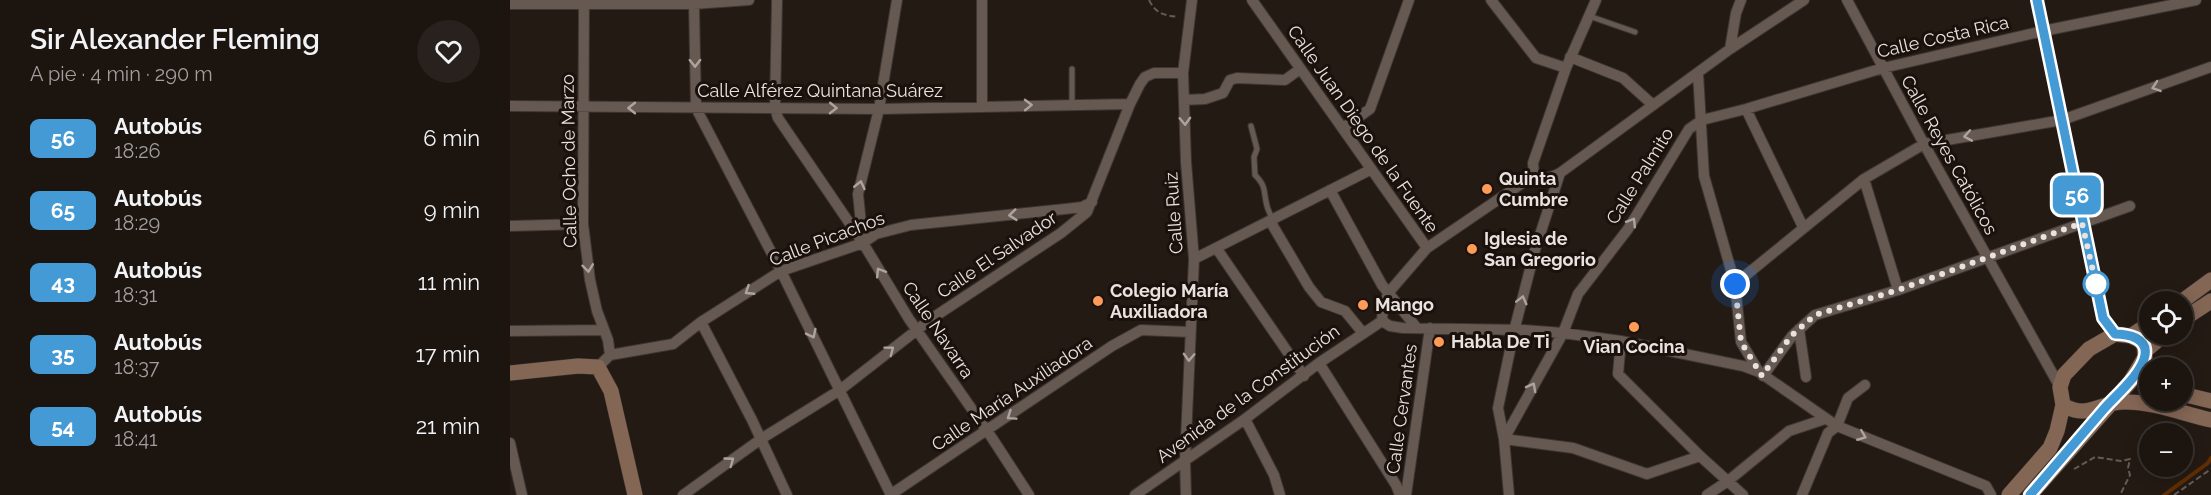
<!DOCTYPE html>
<html lang="es">
<head>
<meta charset="utf-8">
<style>
	body { margin:0; font-family:Raleway,sans-serif; background:#28211d; color:#f1f3f6; height:100vh; display:flex; flex-direction:column; font-size:22px; white-space:nowrap }
	* { box-sizing:border-box; margin:0 }
	p { font-size:20px; color:#a09e9e }
	.icon { flex:none; width:33px; height:33px; fill:none; stroke:currentColor; stroke-width:2; stroke-linecap:round; stroke-linejoin:round }
	.map { position:relative; flex:1; overflow:hidden }
	.drawer { display:flex; flex-direction:column; background:#1b140f; width:510px }
	.drawer>* { flex:none }
	.badge { padding:0 12px; border-radius:9px; font-size:21px; line-height:39px }
	.tools { position:absolute; left:1629px; top:291px; display:grid; gap:12px }
	.tools a { display:grid; place-items:center; width:54px; height:54px; border-radius:50%; background:#1b140f; box-shadow:0 3px 15px #0003,0 0 0 2px #39332f; font-size:30px }
	.you { position:absolute; width:30px; height:30px; margin:-15px; border:4px solid #fff; border-radius:50%; background:#1a73e8; box-shadow:0 0 0 9px #1a73e833 }
	.map>.badge { position:absolute; translate:-50% -50%; box-shadow:0 0 0 3px #fff }
	.round { display:grid; place-items:center; flex:none; width:63px; height:63px; border-radius:32px; background:#28211d }
	.headline { display:flex; align-items:center; justify-content:space-between; height:102px; padding:0 30px }
	h1 { font-size:28px; font-weight:600; line-height:45px }
	ul { padding:0; list-style:none }
	li { display:flex; align-items:center; gap:18px; height:72px; padding:0 30px }
	li div { flex:1 }
	li b { display:block; font-size:22px }
	li em { font-style:normal }
	li .badge { min-width:66px; font-weight:700; text-align:center }
	main { display:flex; flex:1; min-height:0 }
	.map>svg:first-child { display:block }
	.lines { fill:none; stroke-linecap:round; stroke-linejoin:round }
	.stream { stroke:#612d02; stroke-width:4 }
	.lane-casing { stroke:#3d3632; stroke-width:7 }
	.street-casing { stroke:#3d3632; stroke-width:12 }
	.secondary-casing { stroke:#3d3632; stroke-width:16 }
	.path { stroke:#645b56; stroke-width:2; stroke-dasharray:6 3; stroke-linecap:butt }
	.lane { stroke:#655952; stroke-width:5 }
	.street { stroke:#655952; stroke-width:10 }
	.secondary { stroke:#846654; stroke-width:15 }
	.oneway { stroke:#aea49f }
	.line-casing { stroke:#fff; stroke-width:14 }
	.line { stroke:#449ad5; stroke-width:9 }
	.walk { stroke:#e9e2de; stroke-width:6; stroke-dasharray:0 10.8 }
	.poi-dot { fill:#fe9b58; stroke:#1b110c; stroke-width:2 }
	.stop-dot { fill:#fff; stroke:#449ad5; stroke-width:3 }
	.labels { text-anchor:middle; stroke-width:6; stroke-linejoin:round; paint-order:stroke }
	.street-label { font-size:18px; fill:#e9e2de; stroke:#1b110c }
	.poi-label { font-size:18px; font-weight:bold; fill:#e9e2de; stroke:#1b110c; text-anchor:start }
</style>
</head>
<body>
<main>
<section class="drawer">
<div class="headline"><div><h1>Sir Alexander Fleming</h1><p>A pie · 4 min · 290 m</p></div><a class="round"><svg class="icon" aria-label="heart" viewBox="0 0 24 24"><path d="M12 20l-8-8c-3-5 5-10 8-4 3-6 11-1 8 4z"/></svg></a></div>
<ul>
<li><span class="badge" style="background:#449ad5;color:#fff">56</span><div><b>Autobús</b><p>18:26</p></div><em>6 min</em></li>
<li><span class="badge" style="background:#449ad5;color:#fff">65</span><div><b>Autobús</b><p>18:29</p></div><em>9 min</em></li>
<li><span class="badge" style="background:#449ad5;color:#fff">43</span><div><b>Autobús</b><p>18:31</p></div><em>11 min</em></li>
<li><span class="badge" style="background:#449ad5;color:#fff">35</span><div><b>Autobús</b><p>18:37</p></div><em>17 min</em></li>
<li><span class="badge" style="background:#449ad5;color:#fff">54</span><div><b>Autobús</b><p>18:41</p></div><em>21 min</em></li>
</ul>
</section>
<div class="map">
<svg width="1701" height="495" viewBox="0 0 1701 495">
	<rect width="100%" height="100%" fill="#241a14"/>
	<g class="lines">
		<!-- stream -->
		<path class="stream" d="M1654,495L1698,463L1701,458"/>
		<defs>
			<path id="lane" d="M1079,16L1125,32
				M562,69V105
				M741,126L747,149L744,157L745,175C757,187 753,191 757,206C758,211 761,214 762,220"/>
			<path id="street" d="M74,0L73,224L80,280L87,311L98,340L100,355
				M267,0L265,108L268,118L353,243L399,319L482,438L519,495
				M742,0L917,248
				M981,0L1026,58L1056,68
				M1337,0L1414,144L1550,387
				M1527,0L1593,318L1605,334
				M0,4H184L239,0
				M184,4L186,108L271,271L381,495
				M1220,49L1226,13L1231,0
				M1060,57L1113,78L1143,105
				M1188,73L1194,176L1225,284L1231,342L1249,372L1327,426L1476,486L1481,495
				M674,100L695,99L713,93L720,80L727,78L775,80L790,69
				M0,106L369,109L620,104
				M472,106V0
				M1236,109L1293,227
				M833,128L860,109L899,0
				M1024,175L917,248L879,292L873,306L872,321L880,326L893,328L1014,330L1053,333L1111,341L1233,366L1249,372
				M1024,175C1033,180 1040,178 1050,173L1220,49L1294,0
				M1024,175L1023,163L1056,68L1086,0
				M1354,179L1388,290
				M820,190L872,285L906,327
				M762,221L763,226L799,287L811,302L835,311L853,333
				M0,226L73,224
				M353,243L348,194L369,109L387,0
				M707,249L794,376
				M684,259L860,170
				M1225,284L1354,179L1414,144L1552,120L1701,67
				M191,322L242,420L277,495
				M1289,329L1296,377
				M0,331L94,330
				M1111,341L1108,374L1190,456L1233,495
				M809,363L886,485L890,495
				M88,367L100,355L163,344L191,322L271,271L353,243L366,234L401,225L555,209L572,207L582,202
				M1253,376L1282,336L1305,315L1388,290L1620,206
				M735,419L764,475L770,495
				M994,439L1053,333L1068,294L1118,229L1179,129L1192,120L1236,109L1373,68L1533,31L1686,0
				M994,439L1063,448L1137,474L1190,456
				M0,443L12,495
				M173,495L251,439L330,390L421,319L551,233L577,212L620,104L630,84L635,77L644,73H673
				M380,495L602,346L631,330L680,332
				M625,495L735,419L809,363L872,321
				M676,495L675,461L684,259L676,162L673,73L682,0
				M896,495L920,328
				M999,495L994,439L988,408L1004,331L1025,250L1050,173
				M1197,495L1218,481L1279,431L1315,419
				M1292,495L1318,433L1327,426L1338,398L1355,385"/>
			<path id="secondary" d="M1671,302L1701,280
				M1672,320L1701,301
				M1621,336L1640,323
				M1635,351L1655,334
				M0,373L68,366L88,367L101,391L125,495
				M1672,394L1701,401
				M1553,405C1577,420 1590,402 1614,402C1641,401 1674,414 1701,420
				M1499,495L1540,448L1547,431L1553,405L1550,387L1554,375L1579,349L1605,334L1621,336L1629,340L1634,345L1635,357L1620,382L1520,495"/>
		</defs>
		<!-- lane casing -->
		<use href="#lane" class="lane-casing"/>
		<!-- street casing -->
		<use href="#street" class="street-casing"/>
		<!-- secondary casing -->
		<use href="#secondary" class="secondary-casing"/>
		<!-- path -->
		<path class="path" d="M639,0C646,14 654,15 668,17
			M1564,469L1585,457L1611,461L1620,459L1618,468L1620,475L1610,495
			M1664,495L1701,469"/>
		<!-- lane -->
		<use href="#lane" class="lane"/>
		<!-- street -->
		<use href="#street" class="street"/>
		<!-- secondary -->
		<use href="#secondary" class="secondary"/>
	</g>
	<!-- one-way arrows -->
	<defs><path id="oneway-chevron" d="M-2-3.5L2.5 0L-2 3.5" fill="none" stroke-width="1.6" stroke-linecap="round" stroke-linejoin="round" transform="scale(1.5)"/></defs>
	<g class="oneway">
		<use href="#oneway-chevron" transform="translate(185 63) rotate(89)"/>
		<use href="#oneway-chevron" transform="translate(1646 87) rotate(161)"/>
		<use href="#oneway-chevron" transform="translate(518 105) rotate(-1)"/>
		<use href="#oneway-chevron" transform="translate(122 108) rotate(180)"/>
		<use href="#oneway-chevron" transform="translate(323 108) rotate(1)"/>
		<use href="#oneway-chevron" transform="translate(675 121) rotate(88)"/>
		<use href="#oneway-chevron" transform="translate(1458 136) rotate(170)"/>
		<use href="#oneway-chevron" transform="translate(350 185) rotate(-77)"/>
		<use href="#oneway-chevron" transform="translate(503 215) rotate(174)"/>
		<use href="#oneway-chevron" transform="translate(1122 222) rotate(-58)"/>
		<use href="#oneway-chevron" transform="translate(78 268) rotate(83)"/>
		<use href="#oneway-chevron" transform="translate(370 272) rotate(-122)"/>
		<use href="#oneway-chevron" transform="translate(239 291) rotate(147)"/>
		<use href="#oneway-chevron" transform="translate(1012 300) rotate(-76)"/>
		<use href="#oneway-chevron" transform="translate(302 334) rotate(64)"/>
		<use href="#oneway-chevron" transform="translate(380 350) rotate(-37)"/>
		<use href="#oneway-chevron" transform="translate(679 357) rotate(92)"/>
		<use href="#oneway-chevron" transform="translate(1022 387) rotate(-62)"/>
		<use href="#oneway-chevron" transform="translate(501 416) rotate(146)"/>
		<use href="#oneway-chevron" transform="translate(1352 436) rotate(22)"/>
		<use href="#oneway-chevron" transform="translate(220 461) rotate(-36)"/>
	</g>
	<g class="lines">
		<defs>
			<path id="line" d="M1520,495C1544,467 1569,438 1593,410C1605,396 1632,374 1635,355C1638,338 1618,334 1605,334L1593,318L1527,0"/>
		</defs>
		<!-- line casing -->
		<use href="#line" class="line-casing"/>
		<!-- line -->
		<use href="#line" class="line"/>
		<!-- walk -->
		<path class="walk" d="M1225,284L1231,342L1252,376L1281,336L1305,315L1388,290L1572,223L1586,284"/>
	</g>
	<!-- markers -->
	<g class="poi-dot">
		<circle cx="977" cy="189" r="6"/>
		<circle cx="962" cy="249" r="6"/>
		<circle cx="588" cy="301" r="6"/>
		<circle cx="853" cy="305" r="6"/>
		<circle cx="1124" cy="327" r="6"/>
		<circle cx="929" cy="342" r="6"/>
	</g>
	<circle class="stop-dot" cx="1586" cy="284" r="12"/>
	<g class="labels">
		<!-- street labels -->
		<g class="street-label">
			<text transform="translate(1433 37) rotate(-13)" y="6">Calle Costa Rica</text>
			<text x="310" y="97">Calle Alférez Quintana Suárez</text>
			<text transform="translate(853 129) rotate(55)" y="6">Calle Juan Diego de la Fuente</text>
			<text transform="translate(1439 155) rotate(61)" y="6">Calle Reyes Católicos</text>
			<text transform="translate(59 161) rotate(-91)" y="6">Calle Ocho de Marzo</text>
			<text transform="translate(1130 176) rotate(-58)" y="6">Calle Palmito</text>
			<text transform="translate(664 213) rotate(-94)" y="6">Calle Ruiz</text>
			<text transform="translate(317 239) rotate(-21)" y="6">Calle Picachos</text>
			<text transform="translate(487 255) rotate(-34)" y="6">Calle El Salvador</text>
			<text transform="translate(428 330) rotate(56)" y="6">Calle Navarra</text>
			<text transform="translate(502 394) rotate(-34)" y="6">Calle María Auxiliadora</text>
			<text transform="translate(738 394) rotate(-36)" y="6">Avenida de la Constitución</text>
			<text transform="translate(892 409) rotate(-82)" y="6">Calle Cervantes</text>
		</g>
		<!-- poi labels -->
		<g class="poi-label">
			<text x="989" y="185">Quinta<tspan x="989" dy="21">Cumbre</tspan></text>
			<text x="974" y="245">Iglesia de<tspan x="974" dy="21">San Gregorio</tspan></text>
			<text x="600" y="297">Colegio María<tspan x="600" dy="21">Auxiliadora</tspan></text>
			<text x="865" y="311">Mango</text>
			<text x="941" y="348">Habla De Ti</text>
			<text x="1124" y="353" text-anchor="middle">Vian Cocina</text>
		</g>
	</g>
</svg>
<div class="tools">
<a><svg class="icon" aria-label="locate" viewBox="0 0 24 24"><circle cx="12" cy="12" r="6"/><path d="M12 2v4M12 18v4M2 12h4M18 12h4"/></svg></a>
<a>+</a>
<a>−</a>
</div>
<div class="you" style="left:1225px;top:284px"></div>
<b class="badge" style="left:1567px;top:195px;background:#449ad5;color:#fff">56</b>
</div>
</main>
</body>
</html>
